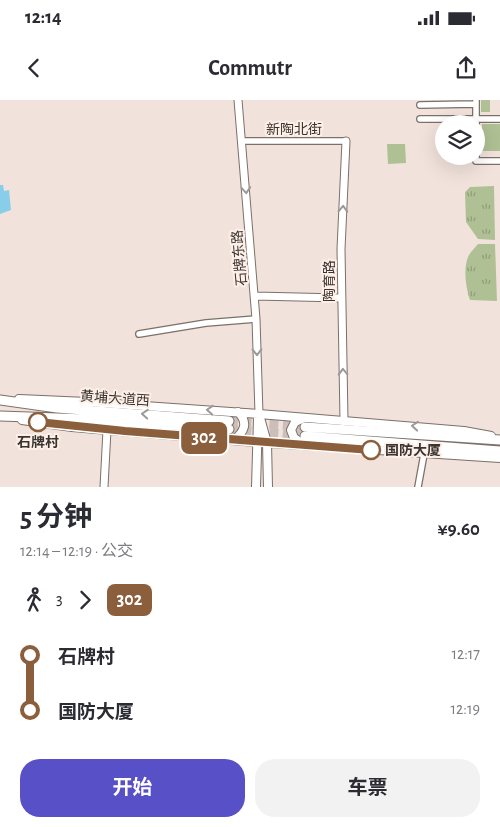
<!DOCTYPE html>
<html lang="zh">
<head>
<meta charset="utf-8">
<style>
	body { margin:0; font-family:"Alegreya Sans","Noto Sans SC",sans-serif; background:#f2f2f3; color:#2b2b33; height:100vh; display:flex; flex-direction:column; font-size:19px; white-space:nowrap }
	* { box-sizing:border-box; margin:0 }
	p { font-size:16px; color:#7c7c81 }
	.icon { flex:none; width:28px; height:28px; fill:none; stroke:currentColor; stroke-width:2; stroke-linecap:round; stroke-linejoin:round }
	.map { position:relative; height:387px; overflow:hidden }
	.panel { display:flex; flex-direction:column; background:#fff; flex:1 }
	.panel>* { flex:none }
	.badge { padding:0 10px; border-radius:8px; font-size:18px; line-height:32px }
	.controls { position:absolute; left:435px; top:15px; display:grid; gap:10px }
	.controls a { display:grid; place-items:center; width:50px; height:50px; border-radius:50%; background:#fff; box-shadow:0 5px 20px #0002; font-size:25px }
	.map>.badge { position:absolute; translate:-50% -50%; box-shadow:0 0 0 2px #fff }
	.legs { display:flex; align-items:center; gap:8px; height:55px; padding:0 20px; font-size:16px }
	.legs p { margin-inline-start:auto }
	.summary { display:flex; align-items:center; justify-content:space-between; height:85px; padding:0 20px }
	h1 { font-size:28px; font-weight:700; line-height:38px }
	.button { display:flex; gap:10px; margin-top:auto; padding:10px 20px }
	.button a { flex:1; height:58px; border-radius:20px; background:#5850c7; color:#fff; font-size:20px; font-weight:700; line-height:58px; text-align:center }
	.button a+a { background:#f2f2f3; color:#2b2b33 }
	ul { padding:0 20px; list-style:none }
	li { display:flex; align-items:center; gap:18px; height:55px; font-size:19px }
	li i { display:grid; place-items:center; width:8px; height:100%; margin:0 6px; background:currentColor }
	li i::after { content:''; width:12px; height:12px; margin:-6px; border:4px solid; border-radius:50%; background:#fff }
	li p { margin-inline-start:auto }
	li:first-child i { background:linear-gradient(#0000 50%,currentColor 0) }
	li:last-child i { background:linear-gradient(currentColor 50%,#0000 0) }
	.status { display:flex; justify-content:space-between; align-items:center; height:35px; padding:0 25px; background:#fff; direction:ltr }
	.status svg { height:14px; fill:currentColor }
	header { display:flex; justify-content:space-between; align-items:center; height:65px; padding:0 20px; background:#fff; font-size:22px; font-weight:700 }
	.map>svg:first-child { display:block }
	.grass { fill:url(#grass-tufts) }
	.pitch { fill:#afc094 }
	.water { fill:#88cde9 }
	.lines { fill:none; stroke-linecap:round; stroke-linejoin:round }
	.primary-tunnel { stroke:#ccbfb9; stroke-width:9; stroke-dasharray:9 4.5; stroke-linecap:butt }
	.minor-casing { stroke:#7c7069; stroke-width:8 }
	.tertiary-casing { stroke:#7c7069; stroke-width:9 }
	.secondary-casing { stroke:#7c7069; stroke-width:10 }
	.primary-casing { stroke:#7c7069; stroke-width:11 }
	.minor { stroke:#fff; stroke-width:5.5 }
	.tertiary { stroke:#fff; stroke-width:7 }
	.secondary { stroke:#fff; stroke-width:8 }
	.primary { stroke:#fff; stroke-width:9 }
	.oneway { stroke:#9c9a98 }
	.line-1-casing { stroke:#fff; stroke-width:11 }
	.line-1 { stroke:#8b5e3c; stroke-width:8 }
	.stop-1-dot { fill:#fff; stroke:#8b5e3c; stroke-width:2.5 }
	.labels { text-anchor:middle; stroke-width:4; stroke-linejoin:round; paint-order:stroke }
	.street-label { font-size:14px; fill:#3a3431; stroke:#fef0e8 }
	.stop-label { font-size:14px; font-weight:bold; fill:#3a3431; stroke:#fef0e8 }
</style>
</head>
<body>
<div class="status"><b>12:14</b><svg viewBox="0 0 49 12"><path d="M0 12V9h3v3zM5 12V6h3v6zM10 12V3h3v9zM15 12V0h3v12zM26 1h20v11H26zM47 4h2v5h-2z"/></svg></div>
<header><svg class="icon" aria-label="back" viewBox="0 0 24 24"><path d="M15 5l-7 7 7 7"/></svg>Commutr<svg class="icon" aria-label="share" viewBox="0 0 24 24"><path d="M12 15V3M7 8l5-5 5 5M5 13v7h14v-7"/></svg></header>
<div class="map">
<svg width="500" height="387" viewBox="0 0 500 387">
	<defs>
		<pattern id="grass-tufts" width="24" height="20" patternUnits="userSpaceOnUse" patternTransform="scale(1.25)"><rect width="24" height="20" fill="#afc094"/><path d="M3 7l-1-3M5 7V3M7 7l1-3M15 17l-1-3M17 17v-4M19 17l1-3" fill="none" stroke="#8f9d79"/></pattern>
	</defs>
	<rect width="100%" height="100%" fill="#f1e2db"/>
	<!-- grass -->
	<path class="grass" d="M494,86L495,140L478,139L466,122L465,92L470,87Z
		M478,144H495L497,201L470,200C466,188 463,170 468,157C470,152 475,148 478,144Z"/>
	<!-- pitch -->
	<path class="pitch" d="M481,0H490V12H481Z
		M482,24H500V51H482Z
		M387,44H405L406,63L388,64Z"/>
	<!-- water -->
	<path class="water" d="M0,85H3L4,91L9,90L11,110L0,114Z"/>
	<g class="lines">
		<!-- primary-tunnel -->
		<path class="primary-tunnel" d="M229,321L305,327
			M229,329L305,336"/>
		<defs>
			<path id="minor" d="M476,0V19H500
				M420,5L476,4
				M420,19H476V24
				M242,41H346
				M476,56V61H500
				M139,234L206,223L256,219
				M418,387L424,354"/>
			<path id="tertiary" d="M238,0L256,219L259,314
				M255,196L341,198
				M344,320L341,149L346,41
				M104,387L107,330"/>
			<path id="secondary" d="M19,299L87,302L259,314L464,331L491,336
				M259,314L267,343L268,387
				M22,320L72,327L256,342L500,358
				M234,340C244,332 249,323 238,312
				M302,343L294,338L291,330L295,322L304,318
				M256,387L258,318"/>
			<path id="primary" d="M0,300L57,308L229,321
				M0,316L86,319L229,329
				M305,327L500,340
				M305,336L500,351"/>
		</defs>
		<!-- minor casing -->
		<use href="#minor" class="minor-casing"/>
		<!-- tertiary casing -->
		<use href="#tertiary" class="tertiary-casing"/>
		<!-- secondary casing -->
		<use href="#secondary" class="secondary-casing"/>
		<!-- primary casing -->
		<use href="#primary" class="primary-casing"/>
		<!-- minor -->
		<use href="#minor" class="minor"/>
		<!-- tertiary -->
		<use href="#tertiary" class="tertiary"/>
		<!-- secondary -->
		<use href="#secondary" class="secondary"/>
		<!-- primary -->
		<use href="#primary" class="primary"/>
	</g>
	<!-- one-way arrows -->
	<defs><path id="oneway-chevron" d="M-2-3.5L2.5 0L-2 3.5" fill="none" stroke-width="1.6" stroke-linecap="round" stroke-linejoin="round" transform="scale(1.25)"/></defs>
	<g class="oneway">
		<use href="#oneway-chevron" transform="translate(246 90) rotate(86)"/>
		<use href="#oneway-chevron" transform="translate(343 109) rotate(-88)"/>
		<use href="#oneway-chevron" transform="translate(257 252) rotate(89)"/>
		<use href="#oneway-chevron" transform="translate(343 272) rotate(-92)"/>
		<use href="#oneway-chevron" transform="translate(210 310) rotate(-176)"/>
		<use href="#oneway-chevron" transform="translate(145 314) rotate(-176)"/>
		<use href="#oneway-chevron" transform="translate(415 326) rotate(-175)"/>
	</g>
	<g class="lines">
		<defs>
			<path id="line-1" d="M38,322L125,331L371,350"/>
		</defs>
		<!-- line-1 casing -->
		<use href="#line-1" class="line-1-casing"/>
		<!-- line-1 -->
		<use href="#line-1" class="line-1"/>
	</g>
	<!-- markers -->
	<g class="stop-1-dot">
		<circle cx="38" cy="322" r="9"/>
		<circle cx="371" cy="350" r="9"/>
	</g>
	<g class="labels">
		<!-- street labels -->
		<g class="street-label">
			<text x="294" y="34">新陶北街</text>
			<text transform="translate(239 158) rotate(-95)" y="5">石牌东路</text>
			<text transform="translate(329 181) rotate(-90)" y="5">陶育路</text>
			<text transform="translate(115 298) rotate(4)" y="5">黄埔大道西</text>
		</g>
		<!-- stop labels -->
		<g class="stop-label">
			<text x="38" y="347">石牌村</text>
			<text x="385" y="355" text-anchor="start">国防大厦</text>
		</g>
	</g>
</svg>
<div class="controls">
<a><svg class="icon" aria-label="layers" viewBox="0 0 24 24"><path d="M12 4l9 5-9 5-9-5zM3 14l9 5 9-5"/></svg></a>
</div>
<b class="badge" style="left:204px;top:338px;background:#8b5e3c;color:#fff">302</b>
</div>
<section class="panel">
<div class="summary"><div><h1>5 分钟</h1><p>12:14 – 12:19 · 公交</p></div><b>¥9.60</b></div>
<div class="legs"><svg class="icon" aria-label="walk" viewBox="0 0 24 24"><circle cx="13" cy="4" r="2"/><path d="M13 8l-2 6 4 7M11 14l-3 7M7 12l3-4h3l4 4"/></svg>3<svg class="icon" aria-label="forward" viewBox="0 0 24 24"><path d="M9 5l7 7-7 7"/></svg><b class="badge" style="background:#8b5e3c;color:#fff">302</b></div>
<ul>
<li><i style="color:#8b5e3c"></i><b>石牌村</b><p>12:17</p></li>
<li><i style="color:#8b5e3c"></i><b>国防大厦</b><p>12:19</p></li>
</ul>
<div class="button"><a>开始</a><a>车票</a></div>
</section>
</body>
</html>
